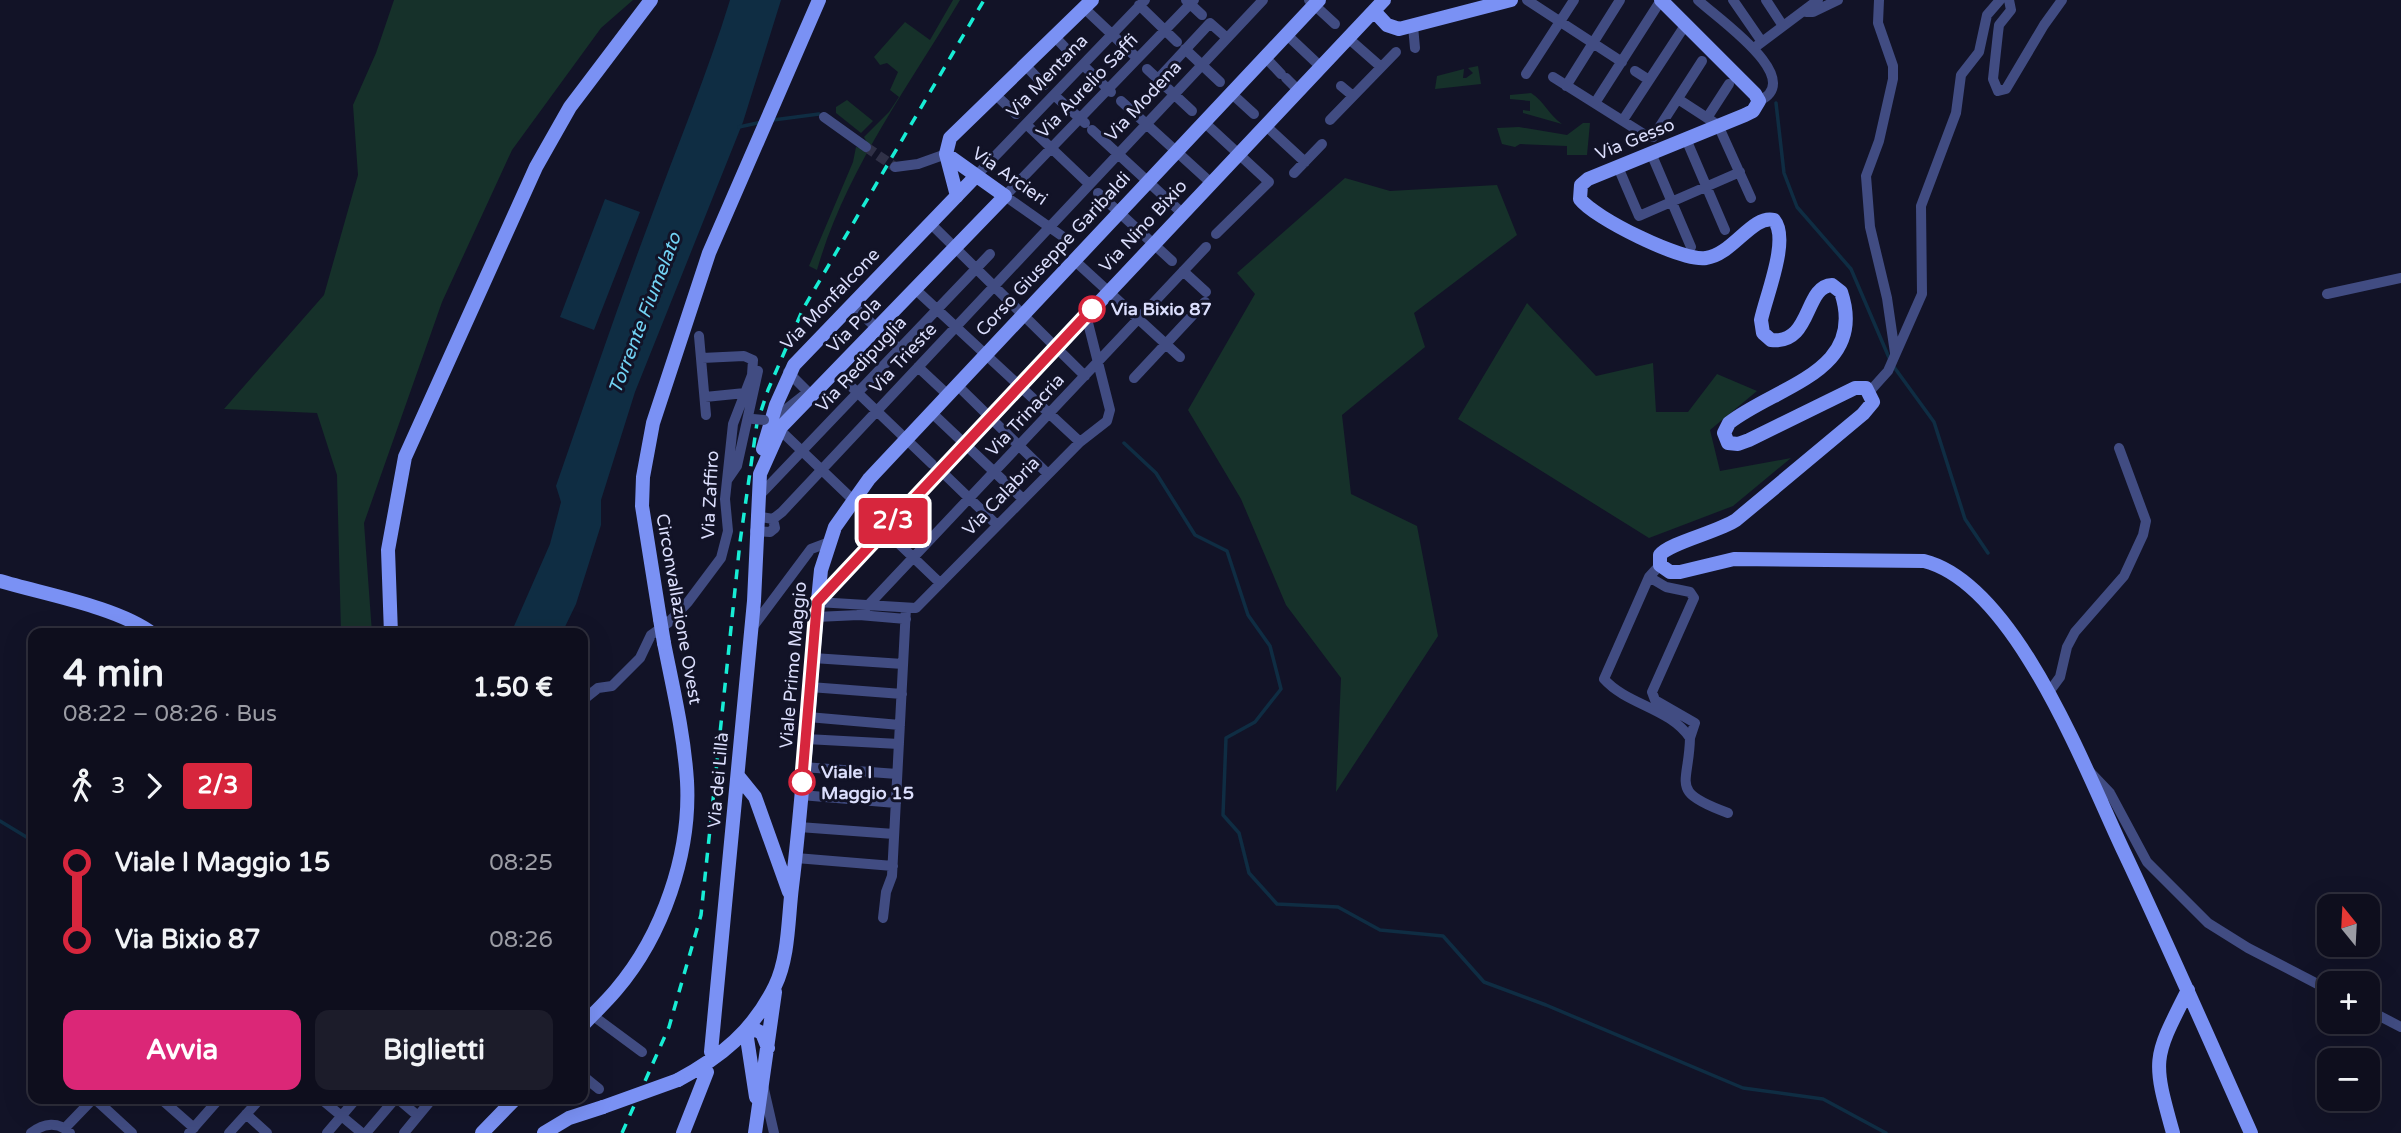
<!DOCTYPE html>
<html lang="it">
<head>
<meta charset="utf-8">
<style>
	body { margin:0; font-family:"Varela Round",sans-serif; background:#1c1c2a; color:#f1f3f6; height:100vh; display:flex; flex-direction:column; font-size:26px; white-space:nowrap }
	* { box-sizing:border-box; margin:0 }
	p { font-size:23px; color:#9b9ca4 }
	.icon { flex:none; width:38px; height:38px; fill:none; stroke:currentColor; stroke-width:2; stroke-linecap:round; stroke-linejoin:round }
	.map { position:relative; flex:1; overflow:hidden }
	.side { position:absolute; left:28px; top:628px; width:560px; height:476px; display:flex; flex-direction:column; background:#0e0e1d; border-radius:14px; box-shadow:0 7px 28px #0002,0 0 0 2px #2e2e3b }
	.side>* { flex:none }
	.badge { padding:0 14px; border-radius:5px; font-size:24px; line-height:46px }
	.needle { width:46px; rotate:342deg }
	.controls { position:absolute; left:2317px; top:894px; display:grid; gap:14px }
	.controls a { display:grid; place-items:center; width:63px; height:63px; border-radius:14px; background:#0e0e1d; box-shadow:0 7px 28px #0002,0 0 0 2px #2e2e3b; font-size:35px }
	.map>.badge { position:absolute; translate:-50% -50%; box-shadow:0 0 0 4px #fff }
	.legs { display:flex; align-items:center; gap:10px; height:77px; padding:0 35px; font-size:23px }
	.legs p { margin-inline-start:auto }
	.head { display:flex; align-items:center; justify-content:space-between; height:119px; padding:0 35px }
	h1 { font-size:38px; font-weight:800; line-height:52px }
	.action { display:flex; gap:14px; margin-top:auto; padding:14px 35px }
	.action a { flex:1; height:80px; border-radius:14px; background:#db2777; color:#fff; font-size:28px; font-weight:800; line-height:80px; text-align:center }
	.action a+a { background:#1c1c2a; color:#f1f3f6 }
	ul { padding:0 35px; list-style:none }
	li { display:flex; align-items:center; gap:24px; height:77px; font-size:26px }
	li i { display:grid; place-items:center; width:10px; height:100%; margin:0 9px; background:currentColor }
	li i::after { content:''; width:18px; height:18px; margin:-9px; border:5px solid; border-radius:50%; background:#0e0e1d }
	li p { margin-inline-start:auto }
	li:first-child i { background:linear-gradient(#0000 50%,currentColor 0) }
	li:last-child i { background:linear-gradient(currentColor 50%,#0000 0) }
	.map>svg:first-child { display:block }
	.green { fill:#16312a }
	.water { fill:#0f2d43 }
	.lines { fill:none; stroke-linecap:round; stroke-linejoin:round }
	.stream { stroke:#0f2d43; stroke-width:3.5 }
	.street-tunnel { stroke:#303147; stroke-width:10; stroke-dasharray:10 5; stroke-linecap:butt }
	.street { stroke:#414c82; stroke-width:10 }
	.secondary { stroke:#7a91f4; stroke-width:14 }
	.rail { stroke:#17edd5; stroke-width:3.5; stroke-dasharray:10 9; stroke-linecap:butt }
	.street-bridge { stroke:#414c82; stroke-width:10 }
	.secondary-bridge { stroke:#7a91f4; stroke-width:14 }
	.line-1-casing { stroke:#fff; stroke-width:16 }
	.line-1 { stroke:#d7263d; stroke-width:10 }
	.stop-1-dot { fill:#fff; stroke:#d7263d; stroke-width:3.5 }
	.labels { text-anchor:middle; stroke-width:6; stroke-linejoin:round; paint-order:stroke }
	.street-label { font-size:18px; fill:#dbdefc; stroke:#121327 }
	.stop-label { font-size:18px; font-weight:bold; fill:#dbdefc; stroke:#121327; text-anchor:start }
	.water-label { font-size:19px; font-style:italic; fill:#72d3f4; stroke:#121327 }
</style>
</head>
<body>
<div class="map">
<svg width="2401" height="1133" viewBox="0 0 2401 1133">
	<rect width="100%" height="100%" fill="#121327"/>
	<!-- green -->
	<path class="green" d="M394,0H633L601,28L512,150L442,302L364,523L372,633H341L337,475L317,413L224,409L324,295L358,175L353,105L376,53Z
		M953,0H960C908,87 845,172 817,270L809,266L853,162L856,147L865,149L868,144L864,137L889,112L899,97L890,90L898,72L887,63L880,65L874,57L905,22L930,40Z
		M1478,66L1481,84L1435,89L1437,76L1464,69L1463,78H1466L1473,73L1468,68Z
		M1531,93C1545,102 1548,114 1562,124L1523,113V110L1530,111V101L1510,99V95Z
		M847,100L873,121L861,133L836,113V107Z
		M1583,123H1590L1587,155H1567V146L1520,144L1515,147L1502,144L1497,128L1519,127L1567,135Z
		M1345,178L1390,191L1497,185L1517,235L1414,313L1425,347L1342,415L1351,494L1417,526L1438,636L1336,792L1341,678L1286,605L1241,499L1188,410L1255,294L1237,273Z
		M1527,303L1596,376L1653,363L1656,412H1688L1717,374L1757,391L1710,430L1720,471L1791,458L1733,506L1649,538L1458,419Z"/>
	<!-- water -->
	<path class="water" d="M730,0H781L743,122L635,392L601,500V525L576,604L562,633H511L550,544L561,502L556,486C587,397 617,308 650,220C677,146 707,75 730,0Z
		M605,199L640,212L594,330L560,317Z"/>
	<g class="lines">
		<!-- stream -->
		<path class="stream" d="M1776,103L1784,173L1797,207L1851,269L1890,360
			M773,120L819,114
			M739,127L762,122
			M1894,367L1934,422L1965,519L1988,553
			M1124,443L1156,473L1195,535L1227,551L1248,615L1270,646L1281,689L1255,722L1226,738L1223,815L1239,833L1249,873L1277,904L1338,907L1380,930L1443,936L1484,982L1546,1005L1743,1088L1823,1099L1886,1133
			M0,821L33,841"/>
		<!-- street-tunnel -->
		<path class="street-tunnel" d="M866,147L895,167"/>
		<!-- street -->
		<path class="street" d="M1186,0L1202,15
			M1309,0L1335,24
			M1527,0L1622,62
			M1698,0C1714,16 1808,79 1759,101
			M1733,0L1762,42
			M1766,0L1783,26
			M1879,0L1878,23L1893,66V79L1879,141L1866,176L1870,227L1887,298L1895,353
			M2009,0L2011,10L1999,25L1998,33L1993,79L1998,91L2006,89L2044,25L2062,0
			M1139,5L1177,42
			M1084,8L1137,58
			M1806,12H1813L1838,0
			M1413,26L1415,48
			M1286,34L1321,67
			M1056,38L1072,55
			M1348,38L1381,67
			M1754,48L1818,0
			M1185,49L1220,82
			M1265,57L1281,74
			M1083,65L1111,92
			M1026,66L1044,85
			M1147,69L1192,111
			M1635,71L1649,80
			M1526,74L1574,0
			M1553,77L1642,133
			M1286,78L1298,90
			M1158,79L1210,23L1227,38
			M1341,86L1353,96
			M1566,86L1620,0
			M1231,93L1254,114
			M996,95L1016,114
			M1054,95L1085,123
			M1678,99L1718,125L1751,198
			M1121,101L1210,182
			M1595,103L1661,0
			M824,117L866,147
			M1707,118L1729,84
			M1330,120L1396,52
			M1623,120L1686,24
			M1204,122L1269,182L1216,234
			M1026,124L1089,184
			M1265,125L1305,162
			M1092,130L1182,213
			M1653,137L1702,61
			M1686,139L1725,230
			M1651,153L1691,247
			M895,167L918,164L946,154
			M1618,167L1639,216L1740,172
			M1294,173L1322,144
			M975,177L1145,0
			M1098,193L1172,261
			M930,223L1085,376
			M1062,236L1005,196L1194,0
			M1074,260L1180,357
			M1183,271L1206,292
			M915,289L1080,442
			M2327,294L2401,278
			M852,305L899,349
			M699,336L706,415
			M702,358L744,356L753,360
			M918,367L948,395
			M788,372L811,395
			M836,372L932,464
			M1134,378L1205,302
			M957,385L1048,474
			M1870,391L1888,371L1922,294L1921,206L1956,113L1961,75L1979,52L1987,15L2000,0
			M705,397L745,393
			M931,412L1023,499
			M770,422L808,392
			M780,430L940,583
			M940,470L997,525
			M728,479L737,466L758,371
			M758,497L990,254
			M756,516L773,519L782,512L1263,0
			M755,531L770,532L775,528L773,519
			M1660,565L1649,577L1604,679C1627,705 1670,708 1690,738C1689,786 1668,791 1728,813
			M1649,577L1666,587L1690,592L1694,598L1652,692L1655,700L1695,723L1690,738
			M817,602L916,608L1080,442L1107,421L1110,410L1086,315
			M859,615L1206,247
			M816,617L859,615L906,619
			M752,628L811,549L827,543
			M813,658L903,664
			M810,687L902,694
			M2049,692L2060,677L2067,647L2075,632L2124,576L2143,535L2146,521L2119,448
			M583,700L598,688L612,686L640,658L651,635L668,623L688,602L721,558L728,531L725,499L733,424L752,375L753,360
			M808,717L900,725
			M806,739L899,744
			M803,767L897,774
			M2089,771L2110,793
			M801,795L896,803
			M2099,797L2110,793L2147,862L2208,923L2248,948L2329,990
			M799,827L894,834
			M796,858L893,866
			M883,918L886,892L892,876L906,608
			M2368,1010L2401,1027
			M592,1015L642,1052
			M583,1076L599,1089
			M763,1085L774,1133
			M95,1099L132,1133
			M161,1099L194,1128
			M321,1099L362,1133
			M398,1099L418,1116
			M246,1114L267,1133
			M65,1128L93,1099
			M31,1133C44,1123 58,1121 70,1133
			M189,1133L219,1099
			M229,1133L260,1099
			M327,1133L356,1099
			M366,1133L395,1099
			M404,1133L432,1099"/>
		<!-- secondary -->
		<path class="secondary" d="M1661,0L1755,94L1759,101L1753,111L1745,115L1588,179L1581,185L1580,199C1594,218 1683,262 1706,258C1732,255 1753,214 1774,220C1790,239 1766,296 1761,320L1763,333L1771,340C1812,345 1804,286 1832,285L1841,292C1868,372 1776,386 1729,423L1724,433L1728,443L1738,444L1749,440L1855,388H1866L1873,402L1863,414L1736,520C1718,532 1669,543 1660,555V565L1670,572H1680L1734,559L1924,561C2016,584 2086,772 2124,852C2168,945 2209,1039 2251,1133
			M1374,11L1387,25L1399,29L1511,0
			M957,196L946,154L950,138L1092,0
			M763,449L776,405L794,365L975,177
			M0,581C43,594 118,607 153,634
			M817,602L1384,0
			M660,619L642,506L643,477L653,423L709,253L819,0
			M391,634L388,550L405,457L536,167L570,107L651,0
			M738,776L755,797L789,892
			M583,1025C594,1013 606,1002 616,990C663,935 691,853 687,781C684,734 673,688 664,643
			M711,1052L754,601L760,474L781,427L1005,196L946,154
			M678,1080C721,1057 753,1031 775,986C789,957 788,919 792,887C805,782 810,676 821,570L835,527L869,479L1319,0
			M756,1097L747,1038L750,1027L762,1033L768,1048
			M482,1133L515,1099
			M544,1133L569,1118L603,1107
			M683,1133L707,1072
			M755,1133L775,992
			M2173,1133C2152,1058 2153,1059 2188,990"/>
		<!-- rail -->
		<path class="rail" d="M622,1133L669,1027L701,915L740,542L757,423L768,390L803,309L984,0"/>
		<!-- street-bridge -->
		<path class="street-bridge" d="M753,419L764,420"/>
		<!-- secondary-bridge -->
		<path class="secondary-bridge" d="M660,619L664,643
			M603,1107L678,1080"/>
	</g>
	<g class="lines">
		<defs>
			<path id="line-1" d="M802,782L817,602L1092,309"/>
		</defs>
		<!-- line-1 casing -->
		<use href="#line-1" class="line-1-casing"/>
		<!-- line-1 -->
		<use href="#line-1" class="line-1"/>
	</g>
	<!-- markers -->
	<g class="stop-1-dot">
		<circle cx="1092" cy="309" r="12"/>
		<circle cx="802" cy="782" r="12"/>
	</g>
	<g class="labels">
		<!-- street labels -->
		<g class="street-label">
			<text transform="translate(1047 76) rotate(-46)" y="6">Via Mentana</text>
			<text transform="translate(1087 86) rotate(-46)" y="6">Via Aurelio Saffi</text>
			<text transform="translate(1143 101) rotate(-47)" y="6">Via Modena</text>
			<text transform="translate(1635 139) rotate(-22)" y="6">Via Gesso</text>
			<text transform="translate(1010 176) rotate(35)" y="6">Via Arcieri</text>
			<text transform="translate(1143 226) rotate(-47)" y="6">Via Nino Bixio</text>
			<text transform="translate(1053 254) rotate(-47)" y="6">Corso Giuseppe Garibaldi</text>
			<text transform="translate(830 299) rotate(-46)" y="6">Via Monfalcone</text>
			<text transform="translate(854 325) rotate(-46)" y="6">Via Pola</text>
			<text transform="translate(903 358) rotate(-47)" y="6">Via Trieste</text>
			<text transform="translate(861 364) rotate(-47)" y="6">Via Redipuglia</text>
			<text transform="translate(1025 415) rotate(-47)" y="6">Via Trinacria</text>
			<text transform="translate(710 495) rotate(-87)" y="6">Via Zaffiro</text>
			<text transform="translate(1001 496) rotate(-46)" y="6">Via Calabria</text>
			<text transform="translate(679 609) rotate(80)" y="6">Circonvallazione Ovest</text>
			<text transform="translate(793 665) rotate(-85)" y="6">Viale Primo Maggio</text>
			<text transform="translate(718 780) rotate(-85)" y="6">Via dei Lillà</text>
		</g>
		<!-- stop labels -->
		<g class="stop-label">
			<text x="1111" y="315">Via Bixio 87</text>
			<text x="821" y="778">Viale I<tspan x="821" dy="21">Maggio 15</tspan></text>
		</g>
		<!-- water labels -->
		<g class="water-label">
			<text transform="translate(644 313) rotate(-69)" y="7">Torrente Fiumelato</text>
		</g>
	</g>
</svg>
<div class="controls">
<a><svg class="needle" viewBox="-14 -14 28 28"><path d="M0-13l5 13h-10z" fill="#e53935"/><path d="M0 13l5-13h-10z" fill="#9b9ca4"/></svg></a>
<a>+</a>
<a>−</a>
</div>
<b class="badge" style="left:893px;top:521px;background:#d7263d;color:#fff">2/3</b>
<section class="side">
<div class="head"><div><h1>4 min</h1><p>08:22 – 08:26 · Bus</p></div><b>1.50 €</b></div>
<div class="legs"><svg class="icon" aria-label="walk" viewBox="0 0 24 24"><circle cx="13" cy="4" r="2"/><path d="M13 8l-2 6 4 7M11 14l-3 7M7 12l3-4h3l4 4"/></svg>3<svg class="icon" aria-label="forward" viewBox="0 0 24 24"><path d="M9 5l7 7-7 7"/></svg><b class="badge" style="background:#d7263d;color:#fff">2/3</b></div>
<ul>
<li><i style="color:#d7263d"></i><b>Viale I Maggio 15</b><p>08:25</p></li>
<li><i style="color:#d7263d"></i><b>Via Bixio 87</b><p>08:26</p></li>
</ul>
<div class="action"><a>Avvia</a><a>Biglietti</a></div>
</section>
</div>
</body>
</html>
